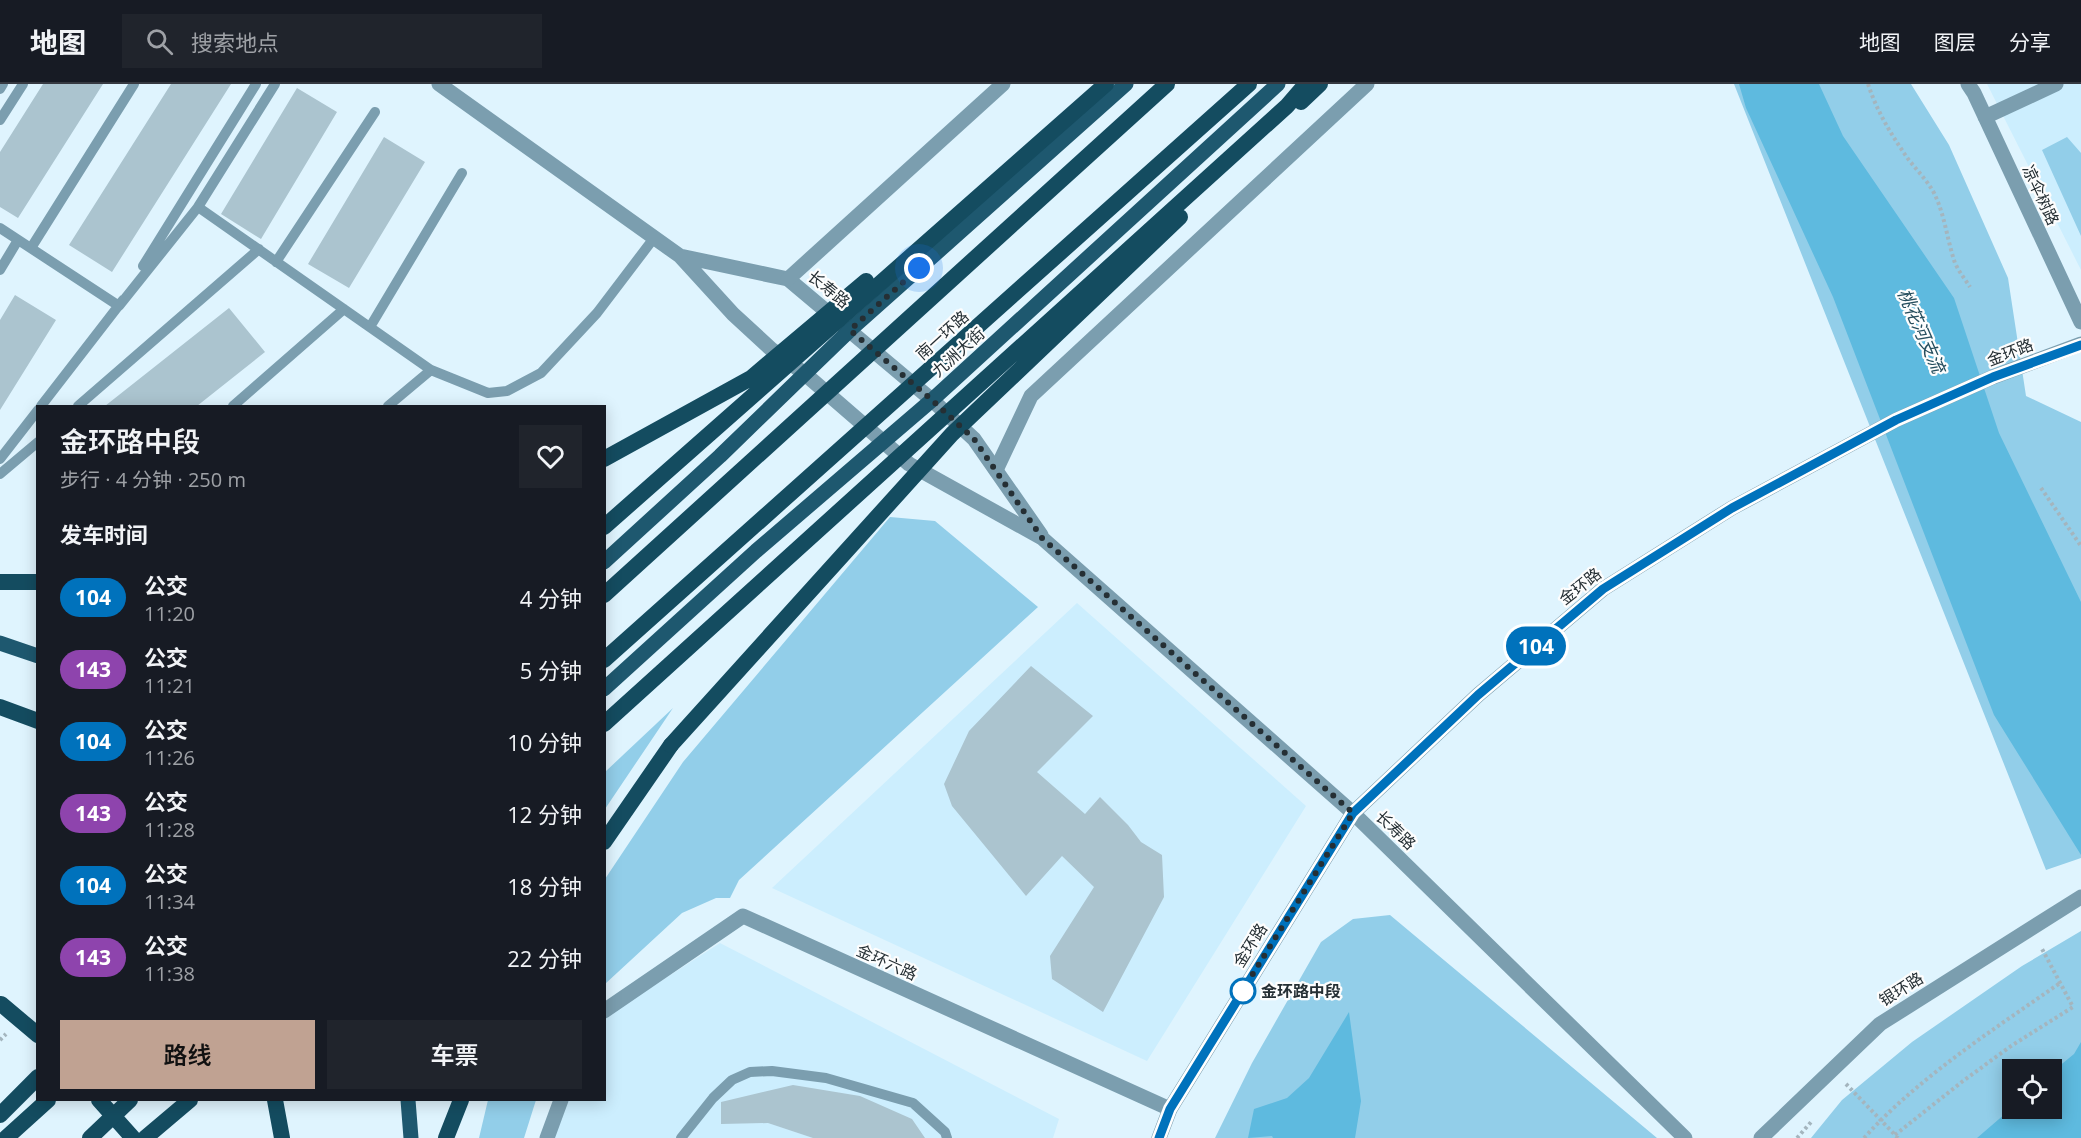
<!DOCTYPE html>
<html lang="zh">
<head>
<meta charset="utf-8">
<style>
	body { margin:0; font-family:"Open Sans","Noto Sans SC",sans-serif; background:#20242c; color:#f1f3f6; height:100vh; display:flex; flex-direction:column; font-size:22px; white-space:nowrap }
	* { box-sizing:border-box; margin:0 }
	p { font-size:20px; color:#9ea1a6 }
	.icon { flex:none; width:33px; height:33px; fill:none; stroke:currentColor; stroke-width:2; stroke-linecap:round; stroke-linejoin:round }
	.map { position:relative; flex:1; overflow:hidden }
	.sheet { position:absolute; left:36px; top:321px; width:570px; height:696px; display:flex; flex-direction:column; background:#171b24; border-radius:0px; box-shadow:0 3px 15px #0003 }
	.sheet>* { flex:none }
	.badge { padding:0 12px; border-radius:20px; font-size:21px; line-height:39px }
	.controls { position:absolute; left:2002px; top:975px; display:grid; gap:12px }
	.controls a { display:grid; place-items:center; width:60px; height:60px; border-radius:0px; background:#171b24; box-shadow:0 3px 15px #0003; font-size:30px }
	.you { position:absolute; width:30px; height:30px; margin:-15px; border:4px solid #fff; border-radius:50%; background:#1a73e8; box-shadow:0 0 0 9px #1a73e833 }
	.map>.badge { position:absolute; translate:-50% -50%; box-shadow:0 0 0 3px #fff }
	h2 { padding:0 24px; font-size:22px; line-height:54px }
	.round { display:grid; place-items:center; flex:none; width:63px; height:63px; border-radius:0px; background:#20242c }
	.summary { display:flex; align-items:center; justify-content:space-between; height:102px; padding:0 24px }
	h1 { font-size:28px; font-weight:600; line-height:45px }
	.button { display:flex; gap:12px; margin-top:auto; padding:12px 24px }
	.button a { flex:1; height:69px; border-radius:0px; background:#c0a292; color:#111; font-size:24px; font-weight:600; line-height:69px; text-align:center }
	.button a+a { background:#20242c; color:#f1f3f6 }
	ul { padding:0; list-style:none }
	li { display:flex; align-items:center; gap:18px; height:72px; padding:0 24px }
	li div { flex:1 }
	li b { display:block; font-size:22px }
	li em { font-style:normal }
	li .badge { min-width:66px; font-weight:700; text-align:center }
	header { display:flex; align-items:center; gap:36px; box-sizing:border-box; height:84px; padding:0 30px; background:#171b24; border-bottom:2px solid #363941 }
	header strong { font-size:28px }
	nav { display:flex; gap:33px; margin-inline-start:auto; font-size:21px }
	.search { width:420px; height:54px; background:#20242c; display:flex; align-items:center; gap:15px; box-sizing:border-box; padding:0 21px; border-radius:0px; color:#9ea1a6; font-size:22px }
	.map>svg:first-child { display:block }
	.built { fill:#cceefe }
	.green { fill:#92cee9; fill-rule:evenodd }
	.water { fill:#5ebadf }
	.building { fill:#abc4cf }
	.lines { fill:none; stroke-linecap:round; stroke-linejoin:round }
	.path { stroke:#a4b5be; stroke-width:4; stroke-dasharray:3 3; stroke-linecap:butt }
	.service { stroke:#7b9eaf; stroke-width:10 }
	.minor { stroke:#7b9eaf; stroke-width:15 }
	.tertiary { stroke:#7b9eaf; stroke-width:15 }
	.primary { stroke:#1e586f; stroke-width:15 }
	.trunk { stroke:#144c60; stroke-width:16 }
	.trunk-bridge { stroke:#144c60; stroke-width:16 }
	.line-casing { stroke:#fff; stroke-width:14 }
	.line { stroke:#0072bc; stroke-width:9 }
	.walk { stroke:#252f34; stroke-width:6; stroke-dasharray:0 10.8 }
	.stop-dot { fill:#fff; stroke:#0072bc; stroke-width:3 }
	.labels { text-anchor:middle; stroke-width:4.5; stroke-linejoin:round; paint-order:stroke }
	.street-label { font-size:16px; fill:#252f34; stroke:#fdfdfd }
	.stop-label { font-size:16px; font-weight:bold; fill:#252f34; stroke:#fdfdfd; text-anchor:start }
	.water-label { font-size:18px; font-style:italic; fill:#264e5e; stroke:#fdfdfd }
</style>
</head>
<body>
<header>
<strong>地图</strong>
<div class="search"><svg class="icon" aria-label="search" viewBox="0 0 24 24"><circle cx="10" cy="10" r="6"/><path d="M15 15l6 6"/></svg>搜索地点</div>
<nav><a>地图</a><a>图层</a><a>分享</a></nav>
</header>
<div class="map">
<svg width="2081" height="1054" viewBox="0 0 2081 1054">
	<rect width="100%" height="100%" fill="#dff4fe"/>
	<!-- built -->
	<path class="built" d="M1987,0H2081V186Z
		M1077,519L1306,722L1147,977L772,804Z
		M720,859L1059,1035L1053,1054H548L557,1016H604L605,933Z"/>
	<!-- green -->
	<path class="green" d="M1734,0H1911L1949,61L2008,194L2026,312L2081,338V774L2046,786Z
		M2067,53L2081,69V152L2042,66Z
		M890,433L935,437L1038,523L739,796L730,814H716L682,829L605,900V795L683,678Z
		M673,624L605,725V688Z
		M1390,831L1657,1054H1215L1252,979L1321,858L1353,835Z
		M2081,847V1054H1811L1842,1016L1912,958L2022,882ZM2013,986H2052V1024H2013Z
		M488,1016H536L524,1054H479Z"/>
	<!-- water -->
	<path class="water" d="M1739,0H1819L1843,52L1954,214L1999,349L2081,518V771L1994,631L1833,213L1746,24Z
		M1349,928L1361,1017L1355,1054H1273L1272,1052L1248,1054L1254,1025L1287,1014L1309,994Z
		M2081,958V1054H1977L2013,1023V1024H2052V988L2074,970Z"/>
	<!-- building -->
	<path class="building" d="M43,0H103L18,134L0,123V68Z
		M171,0H231L112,188L69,161Z
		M297,4L337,28L261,155L221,130Z
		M384,53L425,78L349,204L308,180Z
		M15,211L56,236L0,326V236Z
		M229,224L265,268L197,322H105Z
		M1031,582L1093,632L1037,688L1085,730L1100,713L1128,741L1141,758L1162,771L1164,813L1103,928L1052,895L1050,872L1094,803L1062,772L1026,812L952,722L944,700L969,647Z
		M793,1001L860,1012L912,1035L925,1054H813L768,1039L721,1040V1018Z"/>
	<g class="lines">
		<!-- path -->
		<path class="path" d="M1868,0C1876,25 1889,47 1904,69C1913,83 1926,94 1934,109C1945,131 1947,156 1955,179C1959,188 1965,195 1970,203
			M2041,404L2081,462
			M0,956L6,950
			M1846,1000L1898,1054
			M1895,1051L1963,997L2011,962L2073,923L2041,863
			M1797,1054L1812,1037
			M1864,1054C1919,993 1993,946 2060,899"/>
		<!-- service -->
		<path class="service" d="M0,5L3,0
			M0,36L23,0
			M198,123L275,0
			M0,144L119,222L198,123L431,286L488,309L507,307L541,289L597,229L654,154
			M31,164L134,0
			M276,178L375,28
			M143,182L256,0
			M0,186L18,156
			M370,243L462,89
			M41,322L123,216
			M78,322L259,165
			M233,322L344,225
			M388,322L431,286
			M0,375L38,326
			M0,390L38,358
			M681,1054L713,1014L732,996L750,988L772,987L826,994L913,1019L945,1048L947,1054"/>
		<!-- minor -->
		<path class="minor" d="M439,0L680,172L733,230L771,265L805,290L909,380L1042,454L1353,729L1685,1054
			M1968,0L1974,9L2081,238
			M1985,33L2056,0
			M680,172L788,195L932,316L974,355L1041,451
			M604,927L743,832L1170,1025
			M547,1054L561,1016
			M1761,1054L1880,940L2081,813"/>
		<!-- tertiary -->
		<path class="tertiary" d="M788,195L1003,0
			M996,386L1031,312L1367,0
			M1159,1054L1170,1025L1353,729L1478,611L1603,505L1732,424L1896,336L1993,293L2081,260"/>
		<!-- primary -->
		<path class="primary" d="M604,478L720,372L850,246L1126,0
			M0,559L38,572
			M604,605L756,467L932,316L1278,0
			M408,1016L411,1054"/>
		<!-- trunk -->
		<path class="trunk" d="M0,498H38
			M0,623L38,637
			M604,758L671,661
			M99,1016L133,1054
			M275,1016L282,1054
			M0,1031L38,993
			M6,1054L48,1016
			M145,1054L190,1016
			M446,1054L461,1016"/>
		<!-- trunk-bridge -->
		<path class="trunk-bridge" d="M1301,18L1320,0
			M604,375L751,294L866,197
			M604,443L1106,0
			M604,511L1167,0
			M604,576L1249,0
			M604,640L1287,22L1306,0
			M671,661L952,350L1180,133
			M1,920L38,951
			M90,1054L130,1016"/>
	</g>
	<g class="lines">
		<defs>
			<path id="line" d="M1159,1054L1170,1025L1353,729L1478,611L1603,505L1732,424L1896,336L1993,293L2081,261"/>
		</defs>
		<!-- line casing -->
		<use href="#line" class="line-casing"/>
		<!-- line -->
		<use href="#line" class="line"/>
		<!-- walk -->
		<path class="walk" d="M919,184L850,246L932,316L974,355L1042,454L1353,729L1241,909L1243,907"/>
	</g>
	<!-- markers -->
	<circle class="stop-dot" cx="1243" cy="907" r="12"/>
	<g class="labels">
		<!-- street labels -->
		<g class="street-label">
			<text transform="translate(2041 111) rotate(65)" y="6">凉伞树路</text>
			<text transform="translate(829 205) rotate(39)" y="6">长寿路</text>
			<text transform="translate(942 251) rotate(-42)" y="6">南一环路</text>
			<text transform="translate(958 268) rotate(-42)" y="6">九洲大街</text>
			<text transform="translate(2010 268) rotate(-21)" y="6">金环路</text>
			<text transform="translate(1580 502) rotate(-38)" y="6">金环路</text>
			<text transform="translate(1396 746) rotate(44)" y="6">长寿路</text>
			<text transform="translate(1250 861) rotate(-58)" y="6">金环路</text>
			<text transform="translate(887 878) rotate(24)" y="6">金环六路</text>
			<text transform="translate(1901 905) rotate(-32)" y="6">银环路</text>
		</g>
		<!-- stop labels -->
		<g class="stop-label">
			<text x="1261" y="913">金环路中段</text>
		</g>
		<!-- water labels -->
		<g class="water-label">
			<text transform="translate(1921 247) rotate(66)" y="6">桃花河支流</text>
		</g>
	</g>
</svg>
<div class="controls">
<a><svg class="icon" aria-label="locate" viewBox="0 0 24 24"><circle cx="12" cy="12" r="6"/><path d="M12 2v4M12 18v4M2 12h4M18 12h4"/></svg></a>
</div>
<div class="you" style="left:919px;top:184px"></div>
<b class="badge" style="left:1536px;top:562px;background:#0072bc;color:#fff">104</b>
<section class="sheet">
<div class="summary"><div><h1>金环路中段</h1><p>步行 · 4 分钟 · 250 m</p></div><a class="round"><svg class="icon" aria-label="heart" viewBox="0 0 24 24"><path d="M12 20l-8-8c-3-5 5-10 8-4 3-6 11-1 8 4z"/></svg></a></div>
<h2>发车时间</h2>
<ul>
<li><span class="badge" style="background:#0072bc;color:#fff">104</span><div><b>公交</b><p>11:20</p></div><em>4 分钟</em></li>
<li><span class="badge" style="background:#8e44ad;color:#fff">143</span><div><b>公交</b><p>11:21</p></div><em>5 分钟</em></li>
<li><span class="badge" style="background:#0072bc;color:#fff">104</span><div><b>公交</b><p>11:26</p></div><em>10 分钟</em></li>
<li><span class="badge" style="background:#8e44ad;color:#fff">143</span><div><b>公交</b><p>11:28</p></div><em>12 分钟</em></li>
<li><span class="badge" style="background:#0072bc;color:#fff">104</span><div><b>公交</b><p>11:34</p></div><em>18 分钟</em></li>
<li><span class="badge" style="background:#8e44ad;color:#fff">143</span><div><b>公交</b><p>11:38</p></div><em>22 分钟</em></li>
</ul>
<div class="button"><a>路线</a><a>车票</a></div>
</section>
</div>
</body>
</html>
